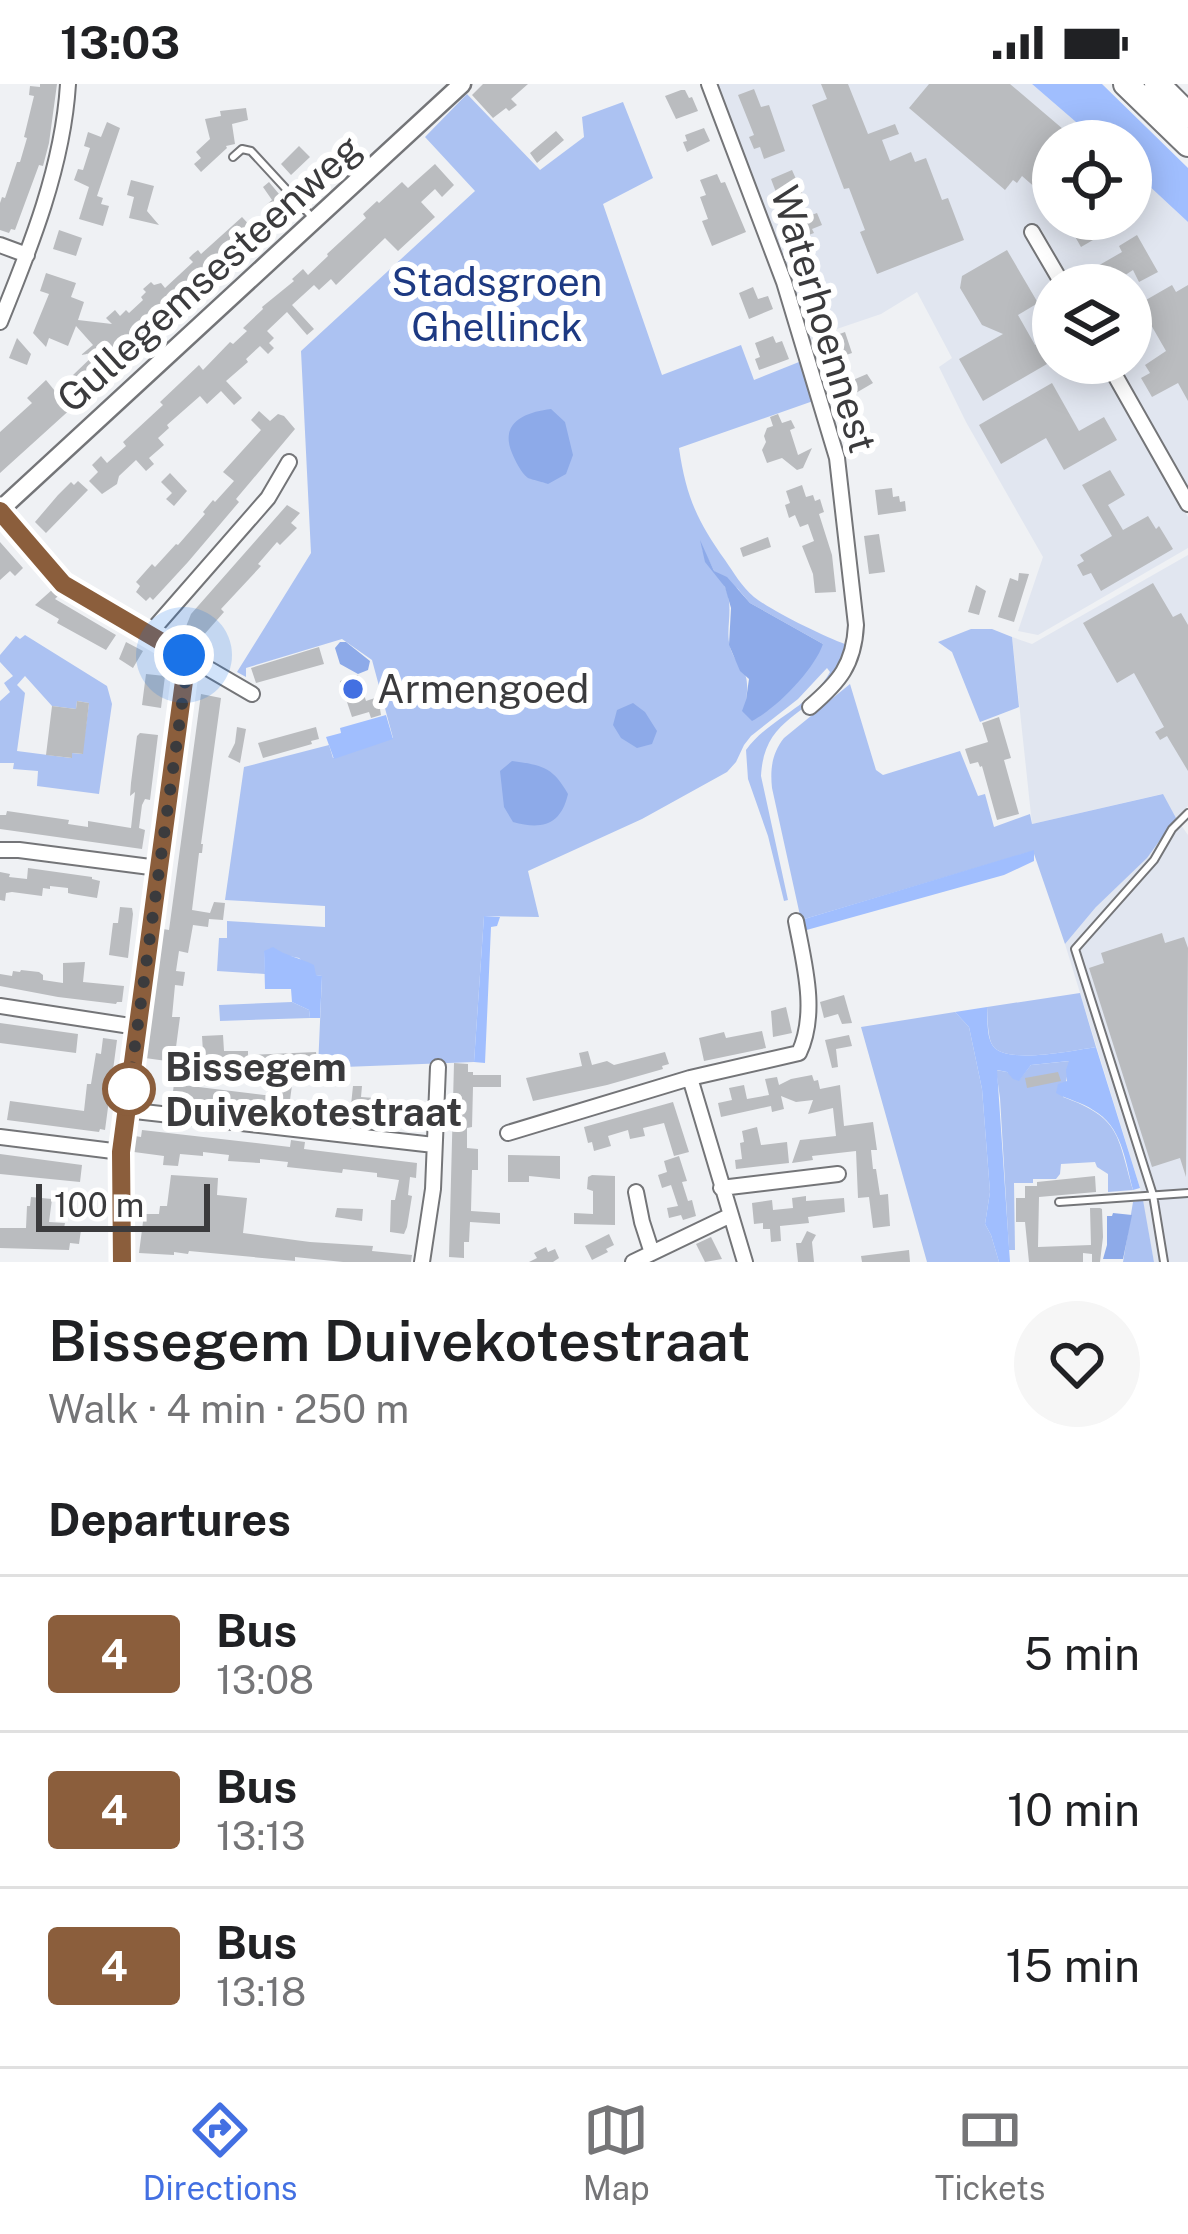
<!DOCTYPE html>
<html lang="en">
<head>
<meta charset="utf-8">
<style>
	body { margin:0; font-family:"Public Sans",sans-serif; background:#f6f6f6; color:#202124; height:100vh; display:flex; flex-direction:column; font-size:45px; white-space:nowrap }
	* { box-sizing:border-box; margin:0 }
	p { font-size:39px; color:#757577 }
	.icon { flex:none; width:66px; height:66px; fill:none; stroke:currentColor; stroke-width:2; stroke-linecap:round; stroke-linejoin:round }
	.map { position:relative; height:1178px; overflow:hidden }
	.panel { display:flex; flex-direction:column; background:#fff; flex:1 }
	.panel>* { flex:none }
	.badge { padding:0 24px; border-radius:9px; font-size:42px; line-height:78px }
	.tools { position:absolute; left:1032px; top:36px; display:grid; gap:24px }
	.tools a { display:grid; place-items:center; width:120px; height:120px; border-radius:50%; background:#fff; box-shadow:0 6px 30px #0003; font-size:60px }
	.scale { position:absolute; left:36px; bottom:30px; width:174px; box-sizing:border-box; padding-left:12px; border:6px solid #3b3b3d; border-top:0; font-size:33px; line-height:42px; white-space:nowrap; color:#3b3b3d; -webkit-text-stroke:9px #fff; paint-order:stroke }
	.you { position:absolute; width:60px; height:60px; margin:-30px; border:9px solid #fff; border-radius:50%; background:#1a73e8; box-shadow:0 0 0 18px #1a73e833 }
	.map>.badge { position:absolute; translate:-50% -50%; box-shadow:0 0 0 6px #fff }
	h2 { padding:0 48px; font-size:45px; line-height:108px }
	.round { display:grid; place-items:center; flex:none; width:126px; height:126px; border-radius:63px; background:#f6f6f6 }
	.headline { display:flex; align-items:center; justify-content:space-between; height:204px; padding:0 48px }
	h1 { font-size:57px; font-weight:600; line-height:90px }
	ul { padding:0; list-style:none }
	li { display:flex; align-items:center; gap:36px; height:156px; padding:0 48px; border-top:3px solid #e0e0e0 }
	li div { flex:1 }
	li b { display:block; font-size:45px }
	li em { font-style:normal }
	li .badge { min-width:132px; font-weight:700; text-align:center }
	.status { display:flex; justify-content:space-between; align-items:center; height:84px; padding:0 60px; background:#fff; direction:ltr }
	.status svg { height:33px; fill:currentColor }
	.menu { display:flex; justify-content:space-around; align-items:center; height:168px; border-top:3px solid #e0e0e0; background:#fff; font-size:33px; color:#757577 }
	.menu a { display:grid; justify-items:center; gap:6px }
	.menu .active { color:#4370e2 }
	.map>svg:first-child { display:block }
	.built { fill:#e1e6f0 }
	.green { fill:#acc2f2; fill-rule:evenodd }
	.forest { fill:#a0befe }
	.water { fill:#8daae9 }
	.building { fill:#babcbf }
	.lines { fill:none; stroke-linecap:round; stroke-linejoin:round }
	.service-casing { stroke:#747578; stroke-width:10 }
	.minor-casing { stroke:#747578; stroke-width:18 }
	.tertiary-casing { stroke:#747578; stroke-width:21 }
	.motorway-casing { stroke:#747578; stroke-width:28 }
	.service { stroke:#fff; stroke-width:6 }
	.minor { stroke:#fff; stroke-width:14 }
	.tertiary { stroke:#fff; stroke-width:16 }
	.motorway { stroke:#fff; stroke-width:24 }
	.line-casing { stroke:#fff; stroke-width:27 }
	.line { stroke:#8b5e3c; stroke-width:18 }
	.walk { stroke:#3b3b3d; stroke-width:12; stroke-dasharray:0 21.6 }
	.poi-dot { fill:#4370e2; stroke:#fff; stroke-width:4.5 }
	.stop-dot { fill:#fff; stroke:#8b5e3c; stroke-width:6 }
	.labels { text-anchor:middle; stroke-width:12; stroke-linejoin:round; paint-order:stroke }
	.street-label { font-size:39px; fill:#3b3b3d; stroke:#fff }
	.park-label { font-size:39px; fill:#1d3982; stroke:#fff }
	.poi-label { font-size:39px; fill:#3b3b3d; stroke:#fff; text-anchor:start }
	.stop-label { font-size:39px; font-weight:bold; fill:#3b3b3d; stroke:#fff; text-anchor:start }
</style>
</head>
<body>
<div class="status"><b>13:03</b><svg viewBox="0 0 49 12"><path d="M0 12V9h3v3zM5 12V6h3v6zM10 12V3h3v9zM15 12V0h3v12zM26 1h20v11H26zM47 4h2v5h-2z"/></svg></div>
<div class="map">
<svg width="1188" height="1178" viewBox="0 0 1188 1178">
	<rect width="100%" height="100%" fill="#eff1f4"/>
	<!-- built -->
	<path class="built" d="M716,0H1032L1098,57H1053V135H1131V85L1170,119L1188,138V404L1117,279H1131V201H1073L1041,145L1027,153L1054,201L1053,279H1099L1188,433V464L1038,551L1018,547L1043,473L966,338L939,283L952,274L917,208L881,230L822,250L809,258Z
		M1188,471V722L1176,734L1188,751V1178H1154L1140,1104L1065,860L1096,823L1162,710L1032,740L1012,553L1032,560Z"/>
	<!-- green -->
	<path class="green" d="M467,10L540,86L584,53L582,33L623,18L653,94L603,120L662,291L741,261L754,296L804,276L816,316L679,364C686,412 697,437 725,476C734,489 742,503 754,513C775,529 821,551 847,561C843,573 839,586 832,596C803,635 764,635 761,692L788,816L784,817L768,752L748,695L746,666C768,635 811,623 830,588L827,584L798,615L751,652L744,661L736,678L727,688L642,735L528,787L539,833L484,832L474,978L318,984L322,892L315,891L299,874L264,867L265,890L217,887L219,854H227V837L325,843V822L225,816L244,683L329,661L333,674L393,654L372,576L342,555L246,584V593L237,588L311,469L301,267L475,107L425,53ZM702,463L714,487L738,505L750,519L823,560L746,616C751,582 739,590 730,563C725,545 734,526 726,505C719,488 706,484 702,463Z
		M971,545H992L1012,553L1019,623L980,638L952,568L938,558Z
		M25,551L107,602L112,620L99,710L37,702L38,687L13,685L14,679H0V617L10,608L4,599L13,592L0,578V571L16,552L20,555ZM25,592L52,622L76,625L77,617L89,619L82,670L72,669L71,674L17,667L25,609L17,601Z
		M850,600L876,686L883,691L960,667L978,712L985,710L994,743L1030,730L1032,740L1163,710L1176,734L1147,774L1096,823L1065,860L1033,767L801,836L772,704C770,685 772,669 784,654Z
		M1080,909L1096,963C1076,966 1006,981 993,962C987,953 988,934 987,923Z
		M292,918L309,926L310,934L220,937L219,921Z
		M955,928L969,943L982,1005L990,1108L985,1140L991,1151L999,1178H927L861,943Z
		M1070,977L1063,1013C1121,1034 1117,1051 1133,1106L1108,1108V1090L1097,1083L1095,1078L1061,1080L1060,1090L1056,1095H1033V1099H1014L1015,1166H1009L1000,1014L996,986L1007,988L1019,996L1031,981Z
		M1143,1116L1154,1178H1123L1133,1118Z"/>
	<!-- forest -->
	<path class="forest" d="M1032,0H1102L1188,84V138L1131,85V57H1098Z
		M386,631L393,655L334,675L326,653L341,649L340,644Z
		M1034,766V777L1004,791L803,847L801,836Z
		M484,832L500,833L497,842L491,843L485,979L474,978Z
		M273,863C286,872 300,874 314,881L316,891L322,892L320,934H310L309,926L292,918L291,905H265L264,867Z
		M987,923C988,934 986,952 993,962C1006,981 1076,966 1096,963L1140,1104L1133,1106C1125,1076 1122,1042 1093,1026C1082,1018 1068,1016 1056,1009L1058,1000L1067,997L1066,986L1069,977L1031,981L1019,997L1013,995L1007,988L997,986L1010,1178H999L991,1151L985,1140L990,1108L982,1005L969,943L955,928Z"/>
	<!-- water -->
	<path class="water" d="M551,325L565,338L573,371L566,390L548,400C546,399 530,395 528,394C521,389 515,376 512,369C499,338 526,328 551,325Z
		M700,456L714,487L727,493L750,519L823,560C814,586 777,624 752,637L742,627L746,616L749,595L740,587L729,561L731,524L725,503L705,478Z
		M340,558H346L370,577L368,586L358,590L340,580L335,564Z
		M633,619L645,628L657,647L652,660L637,664L621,654L613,641L617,626Z
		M512,677C542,681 553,683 568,710C561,741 542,746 513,738L504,723L500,687Z
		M1113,1129L1132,1131L1123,1175H1103L1107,1161V1132H1112Z"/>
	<!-- building -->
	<path class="building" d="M40,0H57L49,59L43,82L39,81L15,146L11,145L9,149L0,146V119L2,113L5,114L17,78H20L27,54L24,53L34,12L29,11L30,2L40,3Z
		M483,0H528L511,15L517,21L509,27L506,24L493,34L472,11Z
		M821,0H848L868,50L895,40L899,50L882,56L890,77L911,68L915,78L926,74L942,116L948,114L964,156L877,190L860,148L865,146L849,104L844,105L812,21L827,15Z
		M929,0H1010L1077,57H1053V119L1022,92L1017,99L1013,96L1005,106L909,24Z
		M754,5L761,23L769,21L785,67L764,75L760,63L754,65L749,53L754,51L738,11Z
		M681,6H685L689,14L692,13L698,27L676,35L665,12Z
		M246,24L248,36L232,40L235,60L226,62L227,64L201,88L194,80L201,74L196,68L210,55L205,35L221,32L220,27Z
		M107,38L120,44L97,112L103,114L101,120L109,122L103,142L79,135L89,103L74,96L78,85L83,86L90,64L84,62L88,48L101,53Z
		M704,44L710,57L687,68L683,58L687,57L685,51Z
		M556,47L564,56L537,79L530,69Z
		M299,62L310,73L291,91L281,80Z
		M435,80L454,101L442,113L435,105L421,118L435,133L398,167L385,154L336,201L331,195L319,206L314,201L292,221L314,245L307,251L287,228L267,247L274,254L269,259L274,264L268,270L260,262L246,275L248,278L226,297L242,314L234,321L221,307L207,320L200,312L167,341L169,344L158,354L164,361L149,374L154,380L146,387L136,376L119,392L117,400L102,410L89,397L98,388L92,381L101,372L107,379L126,362L123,358L163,321L160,318L199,281L203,286L230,258L233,260L247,247L243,244L263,225L262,223L294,197L292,195L303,185L308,191L328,172L327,170L366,134L363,130L377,117L379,119L402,98L408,104Z
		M792,86L804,113L788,119L795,137L817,129L822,141L812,145L814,149L793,157L792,152L788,153L773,113L777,111L771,95Z
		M717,90L721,99L725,98L746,148L712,162L702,137L708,135L700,113L706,111L700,96Z
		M131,96L154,102L147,127L159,141L129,134L134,113L127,111Z
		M269,98L294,128L279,142L264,131L265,122L272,116L263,103Z
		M242,133L255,147L245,158L170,225L166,221L149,236L153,240L126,267L120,261L87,292L95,303L0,389V348L32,319L27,314L46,296L55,307L60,303L63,307L76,295L73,291L97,268L81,271L93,261L76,242L68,262L49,254L46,263L33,249L49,210L40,207L46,189L76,199L71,213L84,218L78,236L112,240L106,234L115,226L120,232L126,226L129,229L143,216L141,213L146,208L143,205L151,198L154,201L161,199L165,204L193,178L189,174L193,170L198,166L201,170Z
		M1080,135H1129L1081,163L1069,142Z
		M59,146L82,154L76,172L53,165Z
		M1137,151L1158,188L1139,198L1133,186L1110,201H1088L1082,191L1122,168L1119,162Z
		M1007,166L1038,219L1018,231L1035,261L1053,251V271L1043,274L1047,280L983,317L959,275L1003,250L982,241L960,204L962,192Z
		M1172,201L1176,208L1188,201V317L1178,299L1152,313L1141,294L1150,289L1145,281L1166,267L1139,220Z
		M753,203L758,215L768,212L773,225L749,235L739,209Z
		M845,248L852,269L837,274L846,299L867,290L873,299L849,313L850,325L837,331L823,287L831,284L823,256Z
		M773,252L776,259L782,257L789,275L759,286L755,275L760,273L755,259Z
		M17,254L31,270L27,281L9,274Z
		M1052,299L1079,347L1104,333L1117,356L1064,386L1046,354L1001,380L979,341Z
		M259,327L270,337L278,330L284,332L295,345L236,415L239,418L188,478L153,516L150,513L146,517L136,508L140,502L136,498L152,480L155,483L176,460L178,461L205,430L203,428L213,416L215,418L234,397L223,388L261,346L251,336Z
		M778,330L782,339L791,336L795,344L790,346L798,371L812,364L803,384L797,386L782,374L767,379L762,366L766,358L764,352L767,344L773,342L770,333Z
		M1110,386L1125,411L1108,421L1123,446L1148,432L1156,445L1159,442L1173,465L1101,507L1091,489L1083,492L1077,481L1084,477L1080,471L1112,452L1082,401Z
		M170,389L187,407L174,422L166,415L172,409L161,398Z
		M78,397L88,406L46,449L35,438L58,411L71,398L74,401Z
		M802,401L806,413L813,411L815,417L820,415L824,428L819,430L832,471L836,508L815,509L813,490L802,462L814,457L808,440L800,443L795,431L789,434L785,421L790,419L786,407Z
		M892,404L893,413L899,412L900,418L905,417L906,427L878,431L875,406Z
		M287,421L300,429L291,439L297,444L280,461L277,458L258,480L261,482L221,525L224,528L202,553L196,548L193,552L185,545L191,530Z
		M879,450L885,488L869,490L864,452Z
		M768,453L771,463L743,473L740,464Z
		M0,458L23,484L15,492L10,487L0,496Z
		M1019,489L1029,490L1014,538L998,533L1010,494L1018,497Z
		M1153,499L1173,533L1181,529L1188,541V687L1167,652L1160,656L1155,648L1164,643L1134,589L1117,599L1083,539Z
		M976,501L986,507L979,531L968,528Z
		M53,505L59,511L55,515L116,551L106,566L57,539L59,535L35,521Z
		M126,558L143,567L133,584L119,575Z
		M319,563L324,580L256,599L251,584Z
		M146,590L165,592L161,624L142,621Z
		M358,591L366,617L378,613L381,631L371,634L369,628L352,633L340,597Z
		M201,610L221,614L201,760H203L202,769H199L192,826L210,829L214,818L225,819L223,836L209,835L208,843L193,841L188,869L179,867L176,887L185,888L183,902L175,901L172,933H180L174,978L145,974L163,845L169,846Z
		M77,617L89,619L83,670L72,669V674L46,671L52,622L76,625Z
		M999,633L1011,674L1004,676L1019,730L997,736L982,682L980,683L978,678L970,680L965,665L988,658L982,639Z
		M237,643L246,645L240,679L228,673L235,659Z
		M316,643L319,655L311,657L312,660L263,674L258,659Z
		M140,649L158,651L150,716L145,715L142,721L139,744L145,746L142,765L0,745V731H6L7,727L69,736L68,740L88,743V737L131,744L135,708L130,712L131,699L137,652Z
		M28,784L92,793V795L100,797L97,814L72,810L68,809V804L50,802V805L43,804L42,812L12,808L6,809L5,817L0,816V788L10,790L9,793L27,795Z
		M120,823L132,824L133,830L128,874L109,871L113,839H118Z
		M1162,849L1165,859L1184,853L1188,864L1186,1093L1180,1074L1152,1083L1089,884L1104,879L1101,869Z
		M85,878L83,898L124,902L122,918H117L116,920L58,913L0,902V890L12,892L13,887L20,888L21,886L39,888L43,891V896L63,899V879Z
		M844,911L852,939L842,940L838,930L824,934L820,918Z
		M786,923L792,949L773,953L771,927Z
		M0,939L78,950L76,969L0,959Z
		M762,947L766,964L704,977L699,954L724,948L726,954Z
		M223,951L224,967H248V971L316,968L317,977L204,984L202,952Z
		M849,951L852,962L836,965L838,983L832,984L825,956Z
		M103,954L117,956L105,1046L100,1045L99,1048L7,1036L10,1017L84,1027L87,1000H91L96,969L101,970Z
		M588,967L592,981L607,977L614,981L665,968L669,980L662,982L663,985L607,1001L533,1017L526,994L582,982L579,969Z
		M454,979L468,980V988H473V991H501V1003H473L472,1043L467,1044V1064L478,1065V1086H472L471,1127L500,1129V1140L470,1138L469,1158H464V1174L449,1173Z
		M1058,988L1061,997L1027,1004L1025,994Z
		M812,991L814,997L818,996L820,1005L840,1001L844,1042L873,1038L877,1066H871L873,1085H876L880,1111L888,1110L890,1142L873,1144L869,1113L858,1114L856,1067L812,1072L813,1076L792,1079L800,1056L836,1052L833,1024L808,1030L813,1016L796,1018L781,1012L784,1025L772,1028L771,1022L721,1033L718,1019L732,1016L729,1004L744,1001L747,1015L769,1011L765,995L777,993L779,1001L791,995Z
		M267,998L292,1001L290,1016L338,1022V1020L351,1021L353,1002H362L361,1013L389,1015L405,1019V1023L420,1025L418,1039L344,1030V1036L172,1015L174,1000L264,1011H267Z
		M673,1018L689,1068L674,1072L664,1039L643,1044L645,1052L630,1055L628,1046L608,1052L611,1062L594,1067L592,1058L588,1059L584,1043Z
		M757,1043L761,1061L787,1058L789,1079L736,1085L735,1076L742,1075L740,1059L744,1058L742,1047Z
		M142,1046L290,1063L291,1056L305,1058L304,1065L417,1079L416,1094L410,1093L408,1111L412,1112L407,1143L404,1150L390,1148L391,1116H395L399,1096L377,1093V1089L343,1085L342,1089L287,1083L288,1078L260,1075V1079L228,1077L229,1071L203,1068V1072L180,1070L178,1082L163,1081L164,1072L134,1068L135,1052L141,1053Z
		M0,1070L82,1081L80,1098L0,1090Z
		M508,1071L560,1072V1095L529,1092V1098H508Z
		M679,1072L687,1097L682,1098L688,1117L692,1116L696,1132L683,1136L681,1131L669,1134L667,1124L678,1122L671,1101L662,1104L658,1091L667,1088L664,1077Z
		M171,1091L218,1094L217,1111L247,1114L243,1149L310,1158L373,1162L372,1167L412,1171L411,1178H343L295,1173V1177L189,1167L188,1170L174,1168V1171L139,1169L144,1130H159L160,1122H167Z
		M592,1091L615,1092V1141L574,1140V1129L593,1130V1107L587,1105L588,1093Z
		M1095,1092L1096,1108L1039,1113L1038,1163L1091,1161L1090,1124H1100L1102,1125L1103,1153L1100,1178H1092V1170L1083,1169V1178H1029L1025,1138H1016V1114H1025V1102H1037V1098Z
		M806,1112V1117L844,1114L845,1128L808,1133L809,1139L780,1142L781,1157L771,1158L770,1145H763V1139L754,1140L752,1119L772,1116L773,1126L793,1124L792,1114Z
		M31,1113L52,1115L49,1138L65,1139L64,1144L81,1146L79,1160L70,1159L69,1166L0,1164V1144H26L27,1122H30Z
		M337,1124L363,1125L362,1137L335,1133Z
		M807,1147L816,1151L812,1158L814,1178H798L796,1159H801Z
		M609,1150L614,1161L606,1165L608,1168L592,1176L585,1162Z
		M711,1153L722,1175L705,1178L696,1160Z
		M546,1163L548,1168L555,1165L559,1174L553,1178H529L537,1174L534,1169Z
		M909,1166L910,1178H862L861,1172Z"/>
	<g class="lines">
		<defs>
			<path id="service" d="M233,73L242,65L251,67L311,132
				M1059,1118L1188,1109
				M1164,1178L1153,1111L1075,865L1154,776L1172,745L1188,729"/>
			<path id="minor" d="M709,0L784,198L837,374L856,541C854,581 839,598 810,623
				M1032,148L1063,201
				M0,161L27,171
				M0,238C31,162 63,82 68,0
				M1108,279L1188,420
				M0,427L63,500L252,610
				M149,550L268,414L289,378
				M0,766H19L158,784
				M0,922L137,943
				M690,994L745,1178
				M126,1026L434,1061
				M508,1049L690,994L799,969C818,929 804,879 796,837
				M0,1053L121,1068
				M721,1104L838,1090
				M636,1108L642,1138L652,1169
				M122,1178L121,1068L185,598L184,571
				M422,1178L433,1105L438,983
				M633,1178L729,1132"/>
			<path id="tertiary" d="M0,426L462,0"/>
			<path id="motorway" d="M1126,0L1188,60
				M1157,0L1188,31"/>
		</defs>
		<!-- service casing -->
		<use href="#service" class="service-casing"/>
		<!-- minor casing -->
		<use href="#minor" class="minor-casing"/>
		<!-- tertiary casing -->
		<use href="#tertiary" class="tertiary-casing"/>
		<!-- motorway casing -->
		<use href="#motorway" class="motorway-casing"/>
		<!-- service -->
		<use href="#service" class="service"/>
		<!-- minor -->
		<use href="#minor" class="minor"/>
		<!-- tertiary -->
		<use href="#tertiary" class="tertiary"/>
		<!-- motorway -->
		<use href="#motorway" class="motorway"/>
	</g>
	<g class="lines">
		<defs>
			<path id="line" d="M0,427L63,500L184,571L186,582L121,1068L122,1178"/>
		</defs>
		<!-- line casing -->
		<use href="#line" class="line-casing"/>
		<!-- line -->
		<use href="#line" class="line"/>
		<!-- walk -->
		<path class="walk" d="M129,1005L185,598L184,571"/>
	</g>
	<!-- markers -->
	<circle class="poi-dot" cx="353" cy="605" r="12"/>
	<circle class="stop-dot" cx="129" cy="1005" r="24"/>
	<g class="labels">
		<!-- street labels -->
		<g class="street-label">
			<text transform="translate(209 189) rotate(-42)" y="14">Gullegemsesteenweg</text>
			<text transform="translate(824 235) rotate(73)" y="14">Waterhoennest</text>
		</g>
		<!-- park labels -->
		<g class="park-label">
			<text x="497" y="212">Stadsgroen<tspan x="497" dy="45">Ghellinck</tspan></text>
		</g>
		<!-- poi labels -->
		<g class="poi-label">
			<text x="377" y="619">Armengoed</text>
		</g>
		<!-- stop labels -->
		<g class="stop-label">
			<text x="165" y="997">Bissegem<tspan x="165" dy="45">Duivekotestraat</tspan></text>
		</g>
	</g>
</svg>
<div class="tools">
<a><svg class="icon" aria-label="locate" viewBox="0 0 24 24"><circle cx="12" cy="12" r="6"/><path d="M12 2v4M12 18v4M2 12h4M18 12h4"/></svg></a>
<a><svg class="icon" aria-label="layers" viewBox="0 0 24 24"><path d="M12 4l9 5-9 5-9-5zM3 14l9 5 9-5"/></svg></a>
</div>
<div class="scale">100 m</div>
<div class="you" style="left:184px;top:571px"></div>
</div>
<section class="panel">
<div class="headline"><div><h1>Bissegem Duivekotestraat</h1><p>Walk · 4 min · 250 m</p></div><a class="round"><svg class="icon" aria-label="heart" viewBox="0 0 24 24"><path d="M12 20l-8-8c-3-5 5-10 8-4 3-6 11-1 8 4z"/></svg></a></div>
<h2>Departures</h2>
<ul>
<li><span class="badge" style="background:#8b5e3c;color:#fff">4</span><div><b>Bus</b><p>13:08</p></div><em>5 min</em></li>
<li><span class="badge" style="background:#8b5e3c;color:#fff">4</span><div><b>Bus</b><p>13:13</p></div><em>10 min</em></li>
<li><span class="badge" style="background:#8b5e3c;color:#fff">4</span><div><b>Bus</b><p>13:18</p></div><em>15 min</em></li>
</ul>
</section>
<nav class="menu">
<a class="active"><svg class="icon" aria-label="directions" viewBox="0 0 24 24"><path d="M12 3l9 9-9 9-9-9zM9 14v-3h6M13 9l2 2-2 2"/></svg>Directions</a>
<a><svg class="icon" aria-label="map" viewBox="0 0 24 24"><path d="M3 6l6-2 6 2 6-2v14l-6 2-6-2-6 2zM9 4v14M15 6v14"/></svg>Map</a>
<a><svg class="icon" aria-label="tickets" viewBox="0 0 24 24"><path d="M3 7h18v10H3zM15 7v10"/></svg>Tickets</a>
</nav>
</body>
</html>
